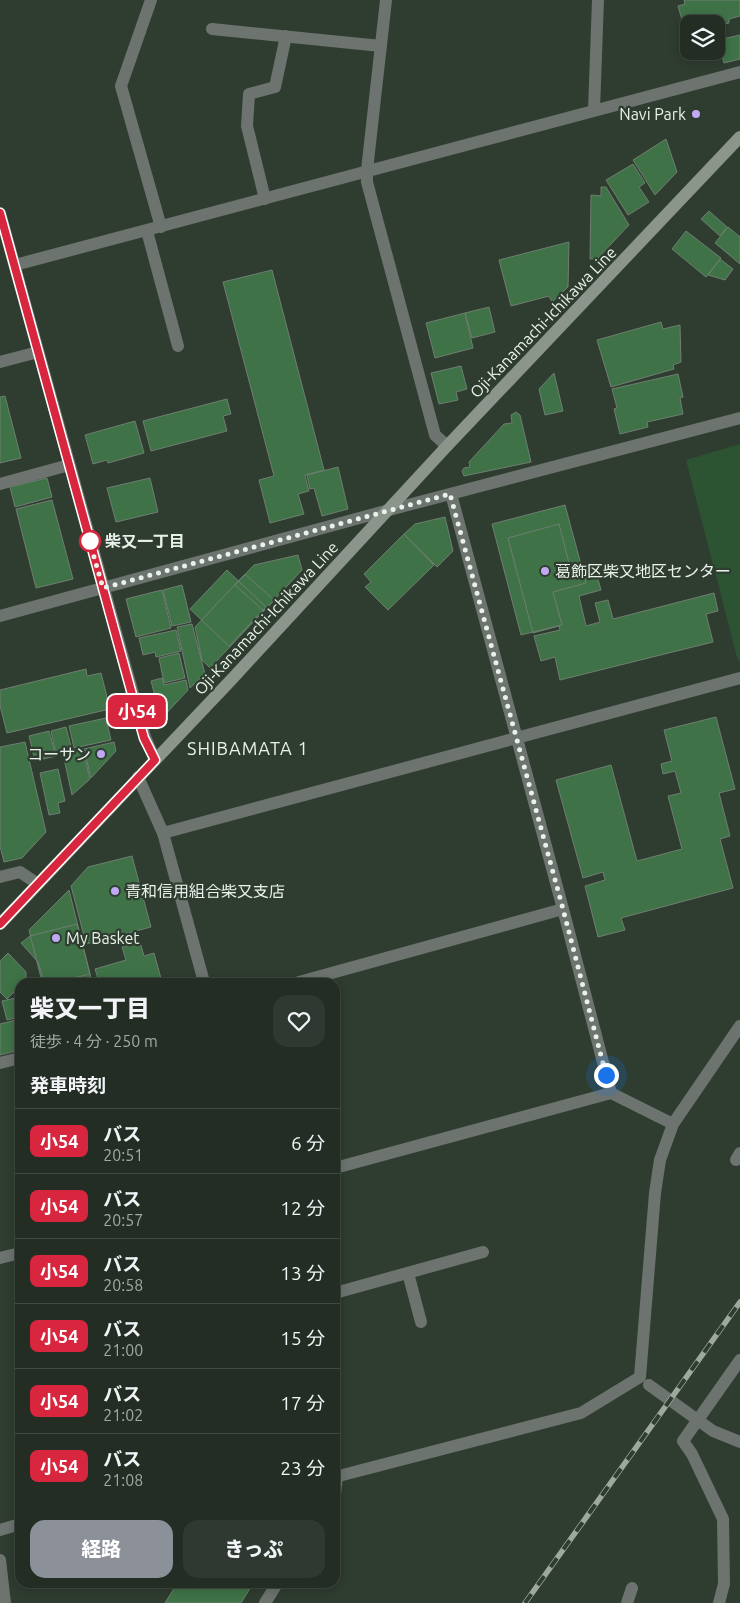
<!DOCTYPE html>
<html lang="ja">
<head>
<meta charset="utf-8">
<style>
	body { margin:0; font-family:Ubuntu,"Noto Sans JP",sans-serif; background:#2f3931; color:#f1f3f6; height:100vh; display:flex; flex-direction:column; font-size:19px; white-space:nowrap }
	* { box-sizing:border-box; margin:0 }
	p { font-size:16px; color:#a3a8a6 }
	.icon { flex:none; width:28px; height:28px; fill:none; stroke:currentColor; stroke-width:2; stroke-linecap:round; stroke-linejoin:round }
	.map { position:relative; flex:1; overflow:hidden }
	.drawer { position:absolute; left:15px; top:978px; width:325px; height:610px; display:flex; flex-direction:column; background:#232d24; border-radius:15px; box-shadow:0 2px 12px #0003,0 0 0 1px #404941 }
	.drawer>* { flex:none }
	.badge { padding:0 10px; border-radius:8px; font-size:18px; line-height:32px }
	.buttons { position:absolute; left:680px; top:15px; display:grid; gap:10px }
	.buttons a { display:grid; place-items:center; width:45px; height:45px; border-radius:10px; background:#232d24; box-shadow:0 2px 12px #0003,0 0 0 1px #404941; font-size:25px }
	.you { position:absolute; width:25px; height:25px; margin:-12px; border:4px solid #fff; border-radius:50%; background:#1a73e8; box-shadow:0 0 0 8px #1a73e833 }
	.map>.badge { position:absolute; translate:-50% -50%; box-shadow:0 0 0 2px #fff }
	h2 { padding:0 15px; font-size:19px; line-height:45px }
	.round { display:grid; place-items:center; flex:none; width:52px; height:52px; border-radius:15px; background:#2f3931 }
	.headline { display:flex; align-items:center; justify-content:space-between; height:85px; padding:0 15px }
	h1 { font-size:24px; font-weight:800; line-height:38px }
	.button { display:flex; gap:10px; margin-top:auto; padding:10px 15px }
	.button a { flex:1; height:58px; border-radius:15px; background:#8c9099; color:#fff; font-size:20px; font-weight:800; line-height:58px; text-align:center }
	.button a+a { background:#2f3931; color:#f1f3f6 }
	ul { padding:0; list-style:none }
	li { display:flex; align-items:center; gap:15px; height:65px; padding:0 15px; border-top:1px solid #404941 }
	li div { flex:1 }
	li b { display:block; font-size:19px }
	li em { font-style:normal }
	li .badge { min-width:55px; font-weight:700; text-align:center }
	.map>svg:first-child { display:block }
	.green { fill:#2c5433 }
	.building { fill:#3f7347; stroke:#6f7e71 }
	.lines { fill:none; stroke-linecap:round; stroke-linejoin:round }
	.service { stroke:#6d736e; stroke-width:12 }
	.minor { stroke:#6d736e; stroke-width:12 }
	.tertiary { stroke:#6d736e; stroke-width:12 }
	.secondary { stroke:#8b958b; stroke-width:12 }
	.rail-casing { stroke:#9da89e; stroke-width:5.5 }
	.rail { stroke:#2f3c30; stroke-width:4; stroke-dasharray:11; stroke-linecap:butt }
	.line-casing { stroke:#fff; stroke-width:11 }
	.line { stroke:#d7263d; stroke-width:8 }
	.walk { stroke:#e9f2ea; stroke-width:5; stroke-dasharray:0 9 }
	.poi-dot { fill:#c0a8f4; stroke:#2f3c30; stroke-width:2 }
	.stop-dot { fill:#fff; stroke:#d7263d; stroke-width:2.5 }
	.labels { text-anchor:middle; stroke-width:4.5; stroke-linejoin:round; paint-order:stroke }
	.poi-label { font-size:16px; fill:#e9f2ea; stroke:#2f3c30; text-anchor:start }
	.street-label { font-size:16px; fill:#e9f2ea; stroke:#2f3c30 }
	.stop-label { font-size:16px; font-weight:bold; fill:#e9f2ea; stroke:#2f3c30; text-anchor:start }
	.neighbourhood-label { font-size:18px; letter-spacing:1px; fill:#e9f2ea; stroke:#2f3c30 }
</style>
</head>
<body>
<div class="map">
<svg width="740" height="1603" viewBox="0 0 740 1603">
	<rect width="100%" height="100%" fill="#2f3c30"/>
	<!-- green -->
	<path class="green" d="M740,444V660L738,661L686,460Z"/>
	<!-- building -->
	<path class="building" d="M684,0H740V16L729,19V23L716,26V24L713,22L689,24V29L685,30L678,6L685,4Z
		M740,35V59L724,63L718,40Z
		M666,139L677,172L655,195L633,160Z
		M633,164L645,183L639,187L649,202L628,215L606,180Z
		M601,187H606L629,225L597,259H590L591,195L601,196Z
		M709,211L727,227L720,236L701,219Z
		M728,227L740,237V264L715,243Z
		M686,231L721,258L706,277L672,249Z
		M569,242L568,287L552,302L549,296L511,306L499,260Z
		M720,259L733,269L725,280L708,275Z
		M272,270L324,470L305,475L309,491L298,494L304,514L270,523L259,480L274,476L223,282Z
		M489,307L495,332L472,338L465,313Z
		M465,313L473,348L435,358L426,323Z
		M661,322L663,329L680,325L681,362L673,365L674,369L611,387L597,340Z
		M461,366L467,389L456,392L458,400L439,404L431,373Z
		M554,373L563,411L545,415L539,389Z
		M678,374L683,397L680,398L683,414L647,422L648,427L620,434L614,409L617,408L612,389Z
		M5,396L21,458L0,463V397Z
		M227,399L231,414L223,416L227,431L151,451L143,421Z
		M516,412L520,415L531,462L464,476L462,471L464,468L470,467L469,462L504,424L512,423L511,415Z
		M135,421L144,453L108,463L107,460L93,464L85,435Z
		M338,467L348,509L322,516L314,488L310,489L307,475Z
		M47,478L52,497L15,507L10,487Z
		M150,478L158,512L116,522L107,488Z
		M52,500L73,579L36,588L16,509Z
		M565,505L586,583L553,592L562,625L521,635L492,524Z
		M445,517L453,551L437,567L404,534L415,524Z
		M559,524L571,571L594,565L601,590L579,596L586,626L600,622L595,603L608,600L613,619L714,593L718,611L706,614L713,642L560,680L555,657L541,661L534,636L560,630L559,626L533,633L508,538Z
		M404,534L434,565L388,610L365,587L371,582L364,574Z
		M298,555L302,570L264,611L235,585L254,565Z
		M227,570L266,607L229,646L190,609Z
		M245,574L274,600L210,668L202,660L195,627Z
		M182,585L191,622L172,626L163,590Z
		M162,590L171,628L136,637L126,599Z
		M192,624L205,674L190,688L177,627Z
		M176,630L181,651L156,657L155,652L143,655L139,638Z
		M179,653L185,678L164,683L159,658Z
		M86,669L87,676L101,673L110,709L7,733L0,706V690Z
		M162,678L164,685L186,680L188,690L161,719L151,681Z
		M716,717L735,789L719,793L730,836L720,839L733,888L621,918L625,930L598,937L585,886L605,880L603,872L583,878L556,780L611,765L637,861L682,849L668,796L681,793L675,771L663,774L661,764L672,761L664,730Z
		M106,718L111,740L74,748L69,726Z
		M66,727L72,750L56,754L51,731Z
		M49,731L56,756L35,761L29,736Z
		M25,742L46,832L22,858L4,862L0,846V747Z
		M114,742L116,751L91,778L84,749Z
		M83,749L90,779L72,795L63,754Z
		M58,769L65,801L58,803L60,813L49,815L40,773Z
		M132,856L151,927L86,944L71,886L88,867Z
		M69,890L92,982H42L29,930Z
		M77,924L90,974L56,982H44L38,962L21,943L30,936Z
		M140,942L144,956L154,953L162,982H99L95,969L126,960L122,947Z
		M8,953L26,972V981L20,982V986L7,999L0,992V961Z
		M20,997V1017L7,1020L2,1001Z
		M20,1019V1050L0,1055V1024Z
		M178,1582H254L241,1603H165Z"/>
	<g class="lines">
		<!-- service -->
		<path class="service" d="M212,29L381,46
			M265,199L247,126L249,94L275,87L286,36
			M147,231L178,346
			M0,484L69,465
			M163,833L740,678
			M299,982L563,909
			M0,1063L20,1058
			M408,1273L421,1322
			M335,1293L483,1252
			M335,1494L337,1477
			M265,1603L278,1582
			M627,1603L632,1588"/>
		<!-- minor -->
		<path class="minor" d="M151,0L121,86L161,227
			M386,0L367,170V182L435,435L447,446
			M594,110L598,0
			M15,265L740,72
			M0,362L38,352
			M451,494L563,909L611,1093
			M0,616L389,510L740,418
			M138,777L163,833L204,982
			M0,877L20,872L38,884
			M736,1160L740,1153
			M335,1168L611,1093L673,1124
			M0,1258L20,1253
			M640,1377L655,1193L660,1160L673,1124L740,1026
			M335,1477L581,1413L640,1377
			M0,1530L20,1524
			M0,1560L5,1603
			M719,1603L724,1584L723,1519L692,1454L683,1441L740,1360"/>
		<!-- tertiary -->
		<path class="tertiary" d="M0,213L145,737L155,760
			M649,1385L713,1431L740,1442"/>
		<!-- secondary -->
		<path class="secondary" d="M0,924L232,679L447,446L740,137"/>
		<defs>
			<path id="rail" d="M525,1603L740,1302"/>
		</defs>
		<!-- rail casing -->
		<use href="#rail" class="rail-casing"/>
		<!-- rail -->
		<use href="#rail" class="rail"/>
	</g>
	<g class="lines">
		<defs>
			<path id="line" d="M0,213L144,738L155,760L0,924"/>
		</defs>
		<!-- line casing -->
		<use href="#line" class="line-casing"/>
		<!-- line -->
		<use href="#line" class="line"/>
		<!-- walk -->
		<path class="walk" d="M90,541L88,536L103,588L450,494L563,909L606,1075"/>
	</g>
	<!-- markers -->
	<g class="poi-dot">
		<circle cx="696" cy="114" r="5"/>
		<circle cx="545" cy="571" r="5"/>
		<circle cx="101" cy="754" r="5"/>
		<circle cx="115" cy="891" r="5"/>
		<circle cx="56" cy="938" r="5"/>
	</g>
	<circle class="stop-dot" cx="90" cy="541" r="10"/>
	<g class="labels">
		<!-- poi labels -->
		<g class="poi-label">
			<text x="686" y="120" text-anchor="end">Navi Park</text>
			<text x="555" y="577">葛飾区柴又地区センター</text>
			<text x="91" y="760" text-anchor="end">コーサン</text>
			<text x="125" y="897">青和信用組合柴又支店</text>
			<text x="66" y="944">My Basket</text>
		</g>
		<!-- street labels -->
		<g class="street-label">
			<text transform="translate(543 322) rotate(-46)" y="6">Oji-Kanamachi-Ichikawa Line</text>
			<text transform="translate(266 618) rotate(-47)" y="6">Oji-Kanamachi-Ichikawa Line</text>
		</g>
		<!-- stop labels -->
		<g class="stop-label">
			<text x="105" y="547">柴又一丁目</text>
		</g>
		<!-- neighbourhood labels -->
		<g class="neighbourhood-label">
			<text x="248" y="755">SHIBAMATA 1</text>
		</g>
	</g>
</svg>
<div class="buttons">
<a><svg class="icon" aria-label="layers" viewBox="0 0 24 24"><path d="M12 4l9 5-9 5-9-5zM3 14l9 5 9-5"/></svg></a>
</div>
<div class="you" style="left:606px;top:1075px"></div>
<b class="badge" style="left:137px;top:711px;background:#d7263d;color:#fff">小54</b>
<section class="drawer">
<div class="headline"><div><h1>柴又一丁目</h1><p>徒歩 · 4 分 · 250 m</p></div><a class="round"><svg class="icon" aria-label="heart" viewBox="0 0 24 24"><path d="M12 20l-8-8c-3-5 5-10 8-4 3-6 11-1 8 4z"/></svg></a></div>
<h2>発車時刻</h2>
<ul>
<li><span class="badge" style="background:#d7263d;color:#fff">小54</span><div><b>バス</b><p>20:51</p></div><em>6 分</em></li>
<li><span class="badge" style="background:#d7263d;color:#fff">小54</span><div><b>バス</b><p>20:57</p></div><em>12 分</em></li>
<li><span class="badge" style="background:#d7263d;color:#fff">小54</span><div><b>バス</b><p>20:58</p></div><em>13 分</em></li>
<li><span class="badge" style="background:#d7263d;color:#fff">小54</span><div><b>バス</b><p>21:00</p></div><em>15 分</em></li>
<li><span class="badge" style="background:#d7263d;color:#fff">小54</span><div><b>バス</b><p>21:02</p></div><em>17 分</em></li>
<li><span class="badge" style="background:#d7263d;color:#fff">小54</span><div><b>バス</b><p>21:08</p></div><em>23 分</em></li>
</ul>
<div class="button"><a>経路</a><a>きっぷ</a></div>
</section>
</div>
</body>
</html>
